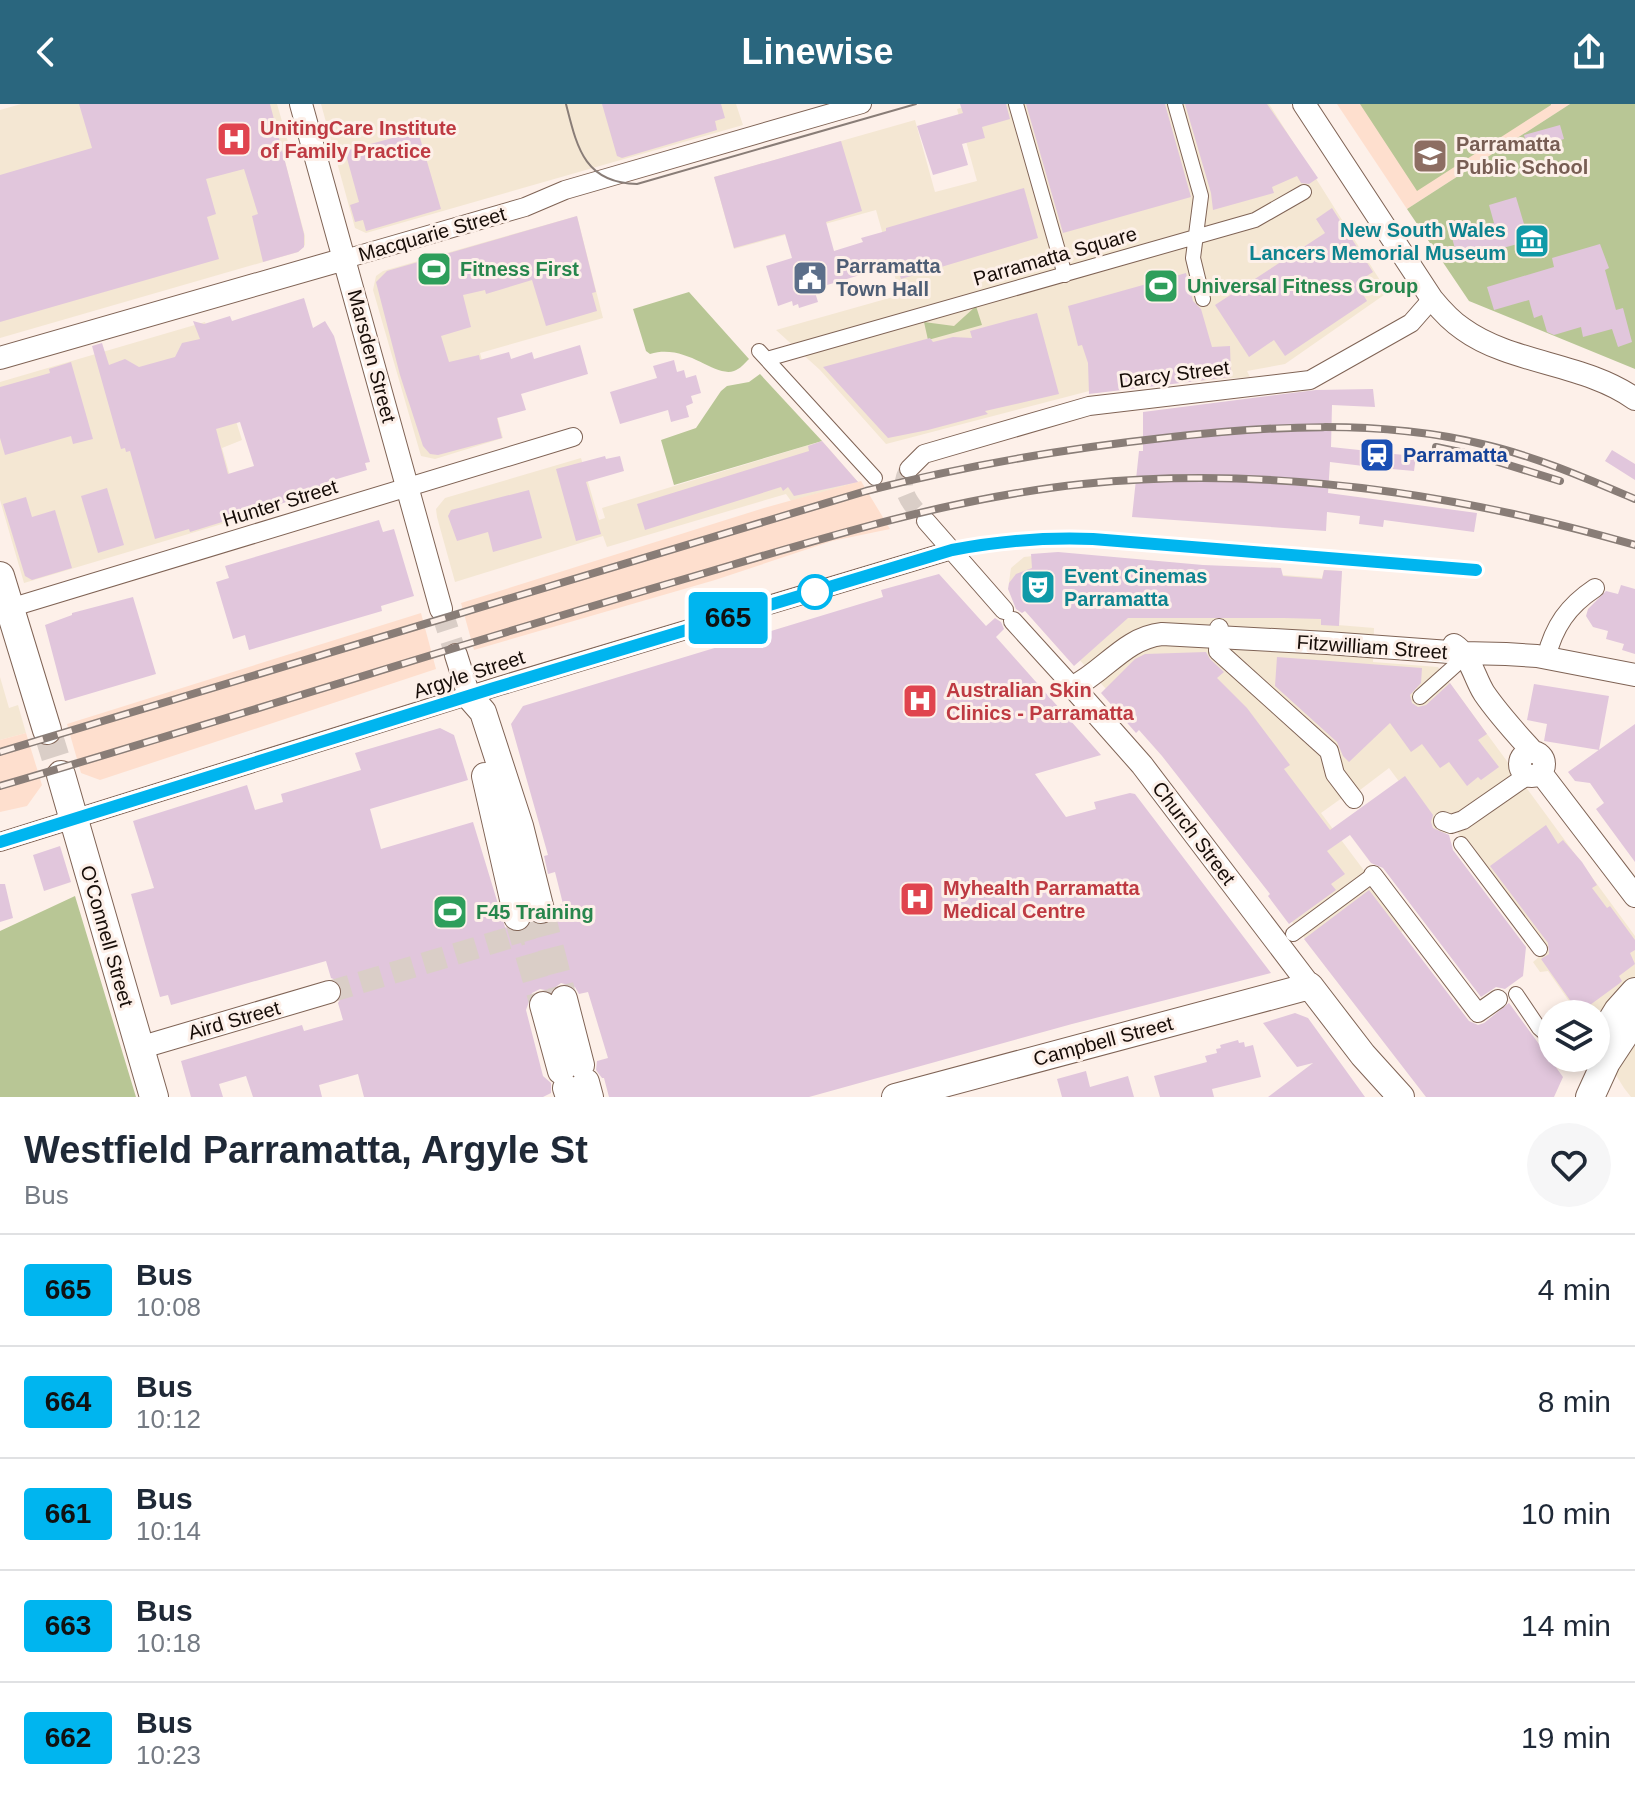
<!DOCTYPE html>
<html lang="en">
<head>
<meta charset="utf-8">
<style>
	body { margin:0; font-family:Helvetica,sans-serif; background:#f6f6f7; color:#1f2937; height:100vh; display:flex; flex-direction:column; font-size:30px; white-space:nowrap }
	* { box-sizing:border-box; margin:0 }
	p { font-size:26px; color:#747a83 }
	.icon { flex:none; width:44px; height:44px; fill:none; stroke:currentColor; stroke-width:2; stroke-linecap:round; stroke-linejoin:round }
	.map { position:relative; height:993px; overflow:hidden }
	.side { display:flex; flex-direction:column; background:#fff; flex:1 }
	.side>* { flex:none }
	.badge { padding:0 16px; border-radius:6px; font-size:28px; line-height:52px }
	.fabs { position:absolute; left:1538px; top:896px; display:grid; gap:16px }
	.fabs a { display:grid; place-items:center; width:72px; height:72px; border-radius:50%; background:#fff; box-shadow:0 4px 12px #0003; font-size:40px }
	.map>.badge { position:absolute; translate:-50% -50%; box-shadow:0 0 0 4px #fff }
	.round { display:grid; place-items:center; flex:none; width:84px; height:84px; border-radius:42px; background:#f6f6f7 }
	.head { display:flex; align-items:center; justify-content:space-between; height:136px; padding:0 24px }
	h1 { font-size:38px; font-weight:700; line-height:60px }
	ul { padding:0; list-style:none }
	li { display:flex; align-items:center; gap:24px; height:112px; padding:0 24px; border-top:2px solid #e0e1e3 }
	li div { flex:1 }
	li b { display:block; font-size:30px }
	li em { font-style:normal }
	li .badge { min-width:88px; font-weight:700; text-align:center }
	header { display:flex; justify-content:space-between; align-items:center; height:104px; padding:0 24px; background:#2a667e; color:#fff; font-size:36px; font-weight:700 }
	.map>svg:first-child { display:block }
	.commercial { fill:#f4e7d3 }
	.built { fill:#fedfce }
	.green { fill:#b8c695 }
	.building { fill:#e1c6dc; fill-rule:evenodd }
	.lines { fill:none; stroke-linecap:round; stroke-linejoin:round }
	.minor-tunnel { stroke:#dacec7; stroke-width:18; stroke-dasharray:18 9; stroke-linecap:butt }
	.tertiary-tunnel { stroke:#dacec7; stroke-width:22; stroke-dasharray:22 11; stroke-linecap:butt }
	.secondary-tunnel { stroke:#dacec7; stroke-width:26; stroke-dasharray:26 13; stroke-linecap:butt }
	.primary-tunnel { stroke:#dacec7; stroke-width:28; stroke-dasharray:28 14; stroke-linecap:butt }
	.pedestrian-casing { stroke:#7f6355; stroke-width:16 }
	.minor-casing { stroke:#7f6355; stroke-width:20 }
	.tertiary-casing { stroke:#7f6355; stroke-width:24 }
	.secondary-casing { stroke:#7f6355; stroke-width:28 }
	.primary-casing { stroke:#7f6355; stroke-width:30 }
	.pedestrian { stroke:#fff; stroke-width:14 }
	.minor { stroke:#fff; stroke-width:18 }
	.tertiary { stroke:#fff; stroke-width:22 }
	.secondary { stroke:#fff; stroke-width:26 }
	.primary { stroke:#fff; stroke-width:28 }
	.tram { stroke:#897d77; stroke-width:2 }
	.rail-casing { stroke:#897d77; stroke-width:8 }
	.rail { stroke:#fdf0e9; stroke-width:5; stroke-dasharray:15; stroke-linecap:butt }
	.line-casing { stroke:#fff; stroke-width:18 }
	.line { stroke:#00b5ef; stroke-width:12 }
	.stop-dot { fill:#fff; stroke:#00b5ef; stroke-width:4 }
	.labels { text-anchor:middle; stroke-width:6; stroke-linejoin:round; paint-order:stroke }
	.health-label { font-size:20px; font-weight:bold; fill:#be3a42; stroke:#fdf0e9; text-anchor:start }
	.education-label { font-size:20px; font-weight:bold; fill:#785e54; stroke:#fdf0e9; text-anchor:start }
	.culture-label { font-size:20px; font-weight:bold; fill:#0d838f; stroke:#fdf0e9; text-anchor:end }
	.street-label { font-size:20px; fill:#160c07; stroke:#fdf0e9 }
	.service-label { font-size:20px; font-weight:bold; fill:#4e5e75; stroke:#fdf0e9; text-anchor:start }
	.leisure-label { font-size:20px; font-weight:bold; fill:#27864d; stroke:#fdf0e9; text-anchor:start }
	.transit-label { font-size:20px; font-weight:bold; fill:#164399; stroke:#fdf0e9; text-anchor:start }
</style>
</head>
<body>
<header><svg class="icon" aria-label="back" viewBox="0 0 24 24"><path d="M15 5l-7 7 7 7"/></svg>Linewise<svg class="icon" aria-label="share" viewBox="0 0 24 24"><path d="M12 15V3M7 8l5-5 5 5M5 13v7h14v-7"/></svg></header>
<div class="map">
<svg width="1635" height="993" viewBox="0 0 1635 993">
	<rect width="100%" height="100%" fill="#fdf0e9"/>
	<!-- commercial -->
	<path class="commercial" d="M21,0H277L292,52L284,54L305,132V141L298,148L0,234V6Z
		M321,0H736L743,21L366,129L355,124Z
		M973,0H1269L1383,181L1384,191L1285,260L1247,267L1250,273L1097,285L886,340L820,266L776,226L900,191L876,106L734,145L714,73L915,16L935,88L977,77L957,5Z
		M577,112L603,214L480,249L503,334L435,355L421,352L373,186L376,172L383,167Z
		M205,218L242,336L222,344L242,414L24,479L0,396V278Z
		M822,337L858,378L791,397L786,390L607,443L603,432L455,478L437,413L436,405L445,394L581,354L599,416L605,414L602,404Z
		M1033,452L1322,474L1324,466L1342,467L1338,521L1374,524L1373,558L1438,563L1635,832V993H1631L1624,984L1596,939V910H1578L1548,867L1540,868L1533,858L1546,847L1454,724L1440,733L1389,664L1356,689L1353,686L1321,709L1407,824L1336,876L1173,659L1009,478L1011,464L1024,453Z
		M0,573L9,604L18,601L26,629L0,636Z"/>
	<!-- built -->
	<path class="built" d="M1337,0H1570L1407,105Z
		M861,377L890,425L832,437L715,476L474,546L461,499L764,404Z
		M421,509L436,565L100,676L81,669L67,620Z
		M26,629L42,681L27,702L0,708V636Z"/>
	<!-- green -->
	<path class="green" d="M1360,0H1551V1L1417,87Z
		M1570,0H1635V265L1469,197L1407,105Z
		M689,188L749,255C745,259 740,265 734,267C714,274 687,239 650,250L646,247L633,205Z
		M976,202L982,221L928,236L924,218L954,222Z
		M760,270L822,337L674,381L661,336L696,324L721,287L727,282L749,278Z
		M75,792L136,993H0V827Z"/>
	<!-- building -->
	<path class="building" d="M79,0H270L304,130V143L298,148L263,158L252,112L258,110L244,65L206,75L216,110L207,113L219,155L0,218V71L92,44Z
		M602,0H721L725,14L715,17L717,26L622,54L617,52Z
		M960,0H1006L1010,15L982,23L985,34L962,40L968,61L933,71L917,22L963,9Z
		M1026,0H1165L1191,93L1063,129Z
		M1185,0H1267L1318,74L1309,80L1301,79L1297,72L1272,83L1274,89L1213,106L1211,89Z
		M1560,21L1564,35L1528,46L1524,31Z
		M418,27L441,105L366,127L363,116L355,118L350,101L359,98L345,47Z
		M841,37L862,107L826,118L834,147L863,138L861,134L886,127V124L1024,84L1038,134L901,175L896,160L814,185L818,198L799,204L798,200L793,202L792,197L778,202L766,162L792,154L785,130L734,144L714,73Z
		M1516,93L1529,137L1458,156L1451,130L1494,119L1489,101Z
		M1332,104L1373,168L1356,179L1367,197L1285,252L1274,236L1249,253L1215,201L1325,129L1316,115Z
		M577,112L596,188L592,189L597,207L546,222L532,176L486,190L485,186L463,191L471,223L441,232L449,258L479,251L480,256L509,248L511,255L532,248L534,255L580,241L588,270L521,290L526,306L497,314L502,334L438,351L430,350L423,342L400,271L376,178L387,167Z
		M1600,140L1609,164L1605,166L1616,206L1623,204L1632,238L1618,243L1612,225L1583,233L1581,223L1554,231L1547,228L1542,211L1534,214L1529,196L1494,206L1487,183L1554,163L1552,154Z
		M1186,169L1193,197L1201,205L1212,243L1230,242L1231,273L1089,290L1088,259L1082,241L1078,242L1068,202Z
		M304,194L313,224L325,217L334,232L370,358L365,359L367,366L320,380L322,387L190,428L189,425L155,435L130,347L126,348L125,344L121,345L92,242L102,239L109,261L125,255L139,263L175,253L182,239L200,235L193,217L204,220L230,212L232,217ZM240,318L254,362L228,370L216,325Z
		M1037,209L1059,290L985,307L988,310L928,326L888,334L823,263L930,234L933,238L953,233L972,234L970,227Z
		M674,256L677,268L684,266L686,274L696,271L701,289L691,292L693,299L686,302L689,313L671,318L668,306L620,320L610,288L657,274L653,262Z
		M71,258L93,335L73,340L71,332L5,351L0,334V283L50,269L49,265Z
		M1373,285L1375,303L1332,301L1331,343L1378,348L1380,364L1330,358L1328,389L1477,409L1474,428L1384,416L1383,423L1359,420L1360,412L1327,408L1326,427L1132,413L1139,347H1143V308L1316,286Z
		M822,337L858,378L794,392L788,383L783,387L781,383L645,426L637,400L809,347L808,342Z
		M1612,346L1635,360V376L1605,357Z
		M1394,350L1416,352L1414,367L1392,365Z
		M605,352L606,355L620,352L624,367L586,378L601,430L576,437L556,365Z
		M107,384L124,441L98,449L81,392Z
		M529,386L542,434L493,448L488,428L457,437L448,412L451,406Z
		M26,393L32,413L55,406L72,464L32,476L25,472L3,400Z
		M379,416L383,428L394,425L414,492L381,502L382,507L249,546L245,531L233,535L216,478L229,474L225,462Z
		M1058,448L1203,461L1281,464L1283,472L1322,475L1324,466L1342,467L1339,522L1321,521V515L1284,514H1128L1074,562L1025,507L1022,509L1016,505L1008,485L1009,479L1016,470L1032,464L1031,450Z
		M939,470L986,522L995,514L1001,518L1004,525L996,533L1101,651L1035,670L1066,713L1096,705L1094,698L1130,689L1135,690L1271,869L1072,920L809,993H609L604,974H602L596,966L597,957L608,954L588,888L579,890L575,883L561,879L550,887L540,885L532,889L526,906L543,972L551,979V989L543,993H364L358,970L319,981L322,993H253L246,972L219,980L223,993H191L181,957L302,921L304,927L343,916L338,899L342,892L343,885L338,877L331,874L326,857L171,901L168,891L160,893L131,790L154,784L133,717L247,681L255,706L283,698L281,690L361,666L355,649L440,624L454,631L468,676L370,705L381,745L473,718L505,823L512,828L520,829L527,825L532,819L546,821L556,811V802L563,800L555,768L548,770L544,752L548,751L511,620L523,602L883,493L881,486Z
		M1621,481L1635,485V550L1622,546L1624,540L1606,535L1608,527L1593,523L1586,512L1588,505L1606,487L1618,490Z
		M133,493L156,570L65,597L45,521L72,511V509Z
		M1206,548L1210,555L1224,568L1217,574L1247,604L1290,661L1284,665L1330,726L1405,672L1433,711L1431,718L1433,724L1449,731L1453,746L1526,843L1523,872L1505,885L1496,883L1481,893L1383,764L1371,759L1350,731L1327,747L1345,770L1331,780L1336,786L1289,820L1268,792L1270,790L1162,652L1139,626L1136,629L1101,589L1135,555L1145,550Z
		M1277,553L1422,564L1421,579L1410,591L1412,599L1418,603L1426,601L1450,579L1487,630L1478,636L1499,663L1481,676L1478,673L1467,682L1449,658L1440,664L1422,640L1411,648L1390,619L1349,658L1343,652L1337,638L1275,582Z
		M1534,580L1609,592L1599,646L1544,637L1547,620L1527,616Z
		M1635,620V758L1596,705L1604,699L1590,679L1575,677L1568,668Z
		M1546,721L1558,740L1563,736L1582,758L1597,781L1592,784L1607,804L1610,802L1635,836V846L1630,849L1635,860L1619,872L1622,877L1620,879L1579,909L1541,855L1549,850L1548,839L1490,762Z
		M60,742L71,778L44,787L33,751Z
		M0,780H5L13,814L0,818Z
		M1369,786L1469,917L1478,921L1484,919L1509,899L1563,973L1554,993H1426L1304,835Z
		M1295,909L1308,914L1365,993H1268L1313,959L1297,963L1263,919Z
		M1238,936L1239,939L1244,938L1245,943L1253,941L1261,973L1212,985L1214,993H1160L1154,972L1207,958L1205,952L1217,949L1216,945L1221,944L1220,941Z
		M1086,967L1090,983L1128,972L1134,993H1062L1057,975Z"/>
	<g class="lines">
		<!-- minor-tunnel -->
		<path class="minor-tunnel" d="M909,365C895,385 913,403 926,417"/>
		<!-- tertiary-tunnel -->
		<path class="tertiary-tunnel" d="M441,505L456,551
			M329,888L522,830"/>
		<!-- secondary-tunnel -->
		<path class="secondary-tunnel" d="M541,806L564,895
			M517,813L543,901"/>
		<!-- primary-tunnel -->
		<path class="primary-tunnel" d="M47,626L61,671"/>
		<defs>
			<path id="pedestrian" d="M1016,0L1065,171
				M1175,0L1201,92L1193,154L1203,195
				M759,247L875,374
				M767,255L1255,116L1304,88
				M1420,593L1458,559
				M1461,740L1540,845
				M1293,830L1373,771
				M1516,890L1539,924L1548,932"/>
			<path id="minor" d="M345,155L525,103L565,86L862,0
				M909,365L924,350L1089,302L1310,276L1411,219L1432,195
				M926,417L1004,506
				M3,506L573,333
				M1013,517L1073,583
				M1219,524L1218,547L1329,647L1335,670L1354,695
				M1546,554C1554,522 1568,502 1595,484
				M1443,717L1451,720L1463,716L1528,671
				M0,738L499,582L952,446
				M1373,771L1478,909L1498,895"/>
			<path id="tertiary" d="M301,0L441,505
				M1304,0L1432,195C1441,206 1451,217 1463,225C1511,260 1585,259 1635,295
				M0,254L345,155
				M1454,541C1471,552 1474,573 1484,589C1499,611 1516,629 1533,648
				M456,551L469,592
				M1073,583C1105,567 1125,534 1162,530L1327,539L1463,549L1506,550L1537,552L1635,571
				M1073,583L1142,661L1310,882
				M1520 660a12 12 0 1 1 24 0a12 12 0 1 1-24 0Z
				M1541,669L1635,792
				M139,944L329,888"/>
			<path id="secondary" d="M469,592L483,608L520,722L541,806
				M485,672L517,813
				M564,895L581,961
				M543,901L561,967
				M586,978L590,993
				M566,984L569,993
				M895,993L1310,882L1363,951L1401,993"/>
			<path id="primary" d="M0,472L47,626
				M61,671L154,993
				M1607,925L1618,907L1635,888
				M1590,993L1606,958L1635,914"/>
		</defs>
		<!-- pedestrian casing -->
		<use href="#pedestrian" class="pedestrian-casing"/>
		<!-- minor casing -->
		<use href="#minor" class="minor-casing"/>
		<!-- tertiary casing -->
		<use href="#tertiary" class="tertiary-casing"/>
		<!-- secondary casing -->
		<use href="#secondary" class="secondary-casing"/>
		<!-- primary casing -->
		<use href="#primary" class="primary-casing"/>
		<!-- pedestrian -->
		<use href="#pedestrian" class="pedestrian"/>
		<!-- minor -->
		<use href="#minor" class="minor"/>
		<!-- tertiary -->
		<use href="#tertiary" class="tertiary"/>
		<!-- secondary -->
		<use href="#secondary" class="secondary"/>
		<!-- primary -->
		<use href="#primary" class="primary"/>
		<!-- tram -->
		<path class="tram" d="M566,0C577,43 584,79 637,80L916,0"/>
		<defs>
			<path id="rail" d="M1436,343L1479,352L1560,377
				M0,648L866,387C964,362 1062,345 1163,334C1269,322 1377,315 1482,340C1535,352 1585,374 1635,395
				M0,682C222,617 442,546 664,481C802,441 939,395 1083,380C1269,361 1456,389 1635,441"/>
		</defs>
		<!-- rail casing -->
		<use href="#rail" class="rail-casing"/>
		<!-- rail -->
		<use href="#rail" class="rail"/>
	</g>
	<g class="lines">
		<defs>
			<path id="line" d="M0,738L494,584L952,446C999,437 1045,433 1093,435L1476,466"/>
		</defs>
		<!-- line casing -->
		<use href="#line" class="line-casing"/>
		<!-- line -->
		<use href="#line" class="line"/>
	</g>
	<!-- icons -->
	<defs>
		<symbol id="hospital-square" viewBox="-11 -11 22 22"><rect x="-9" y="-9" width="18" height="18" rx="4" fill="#e0444e" stroke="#fdf0e9"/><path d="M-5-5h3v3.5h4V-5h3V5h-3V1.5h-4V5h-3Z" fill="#fff"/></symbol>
		<symbol id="school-square" viewBox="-11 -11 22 22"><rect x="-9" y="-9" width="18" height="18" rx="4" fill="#8d6e63" stroke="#fdf0e9"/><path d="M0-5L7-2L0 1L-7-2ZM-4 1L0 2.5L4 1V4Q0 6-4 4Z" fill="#fff"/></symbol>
		<symbol id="museum-square" viewBox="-11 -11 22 22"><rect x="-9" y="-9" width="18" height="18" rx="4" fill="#0f9aa8" stroke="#fdf0e9"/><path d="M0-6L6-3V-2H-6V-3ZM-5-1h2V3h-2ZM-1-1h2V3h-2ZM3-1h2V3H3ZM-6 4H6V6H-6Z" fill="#fff"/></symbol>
		<symbol id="stadium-square" viewBox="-11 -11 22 22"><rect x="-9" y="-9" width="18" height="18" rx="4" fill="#2e9e5b" stroke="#fdf0e9"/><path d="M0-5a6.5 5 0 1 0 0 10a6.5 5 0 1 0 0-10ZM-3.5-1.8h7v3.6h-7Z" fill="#fff"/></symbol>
		<symbol id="civic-square" viewBox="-11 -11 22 22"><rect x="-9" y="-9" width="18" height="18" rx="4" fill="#5c6f8a" stroke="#fdf0e9"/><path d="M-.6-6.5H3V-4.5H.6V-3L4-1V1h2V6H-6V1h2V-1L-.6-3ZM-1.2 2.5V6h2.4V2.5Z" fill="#fff"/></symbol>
		<symbol id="station-square" viewBox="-11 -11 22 22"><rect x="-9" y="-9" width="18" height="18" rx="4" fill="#1a4fb4" stroke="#fdf0e9"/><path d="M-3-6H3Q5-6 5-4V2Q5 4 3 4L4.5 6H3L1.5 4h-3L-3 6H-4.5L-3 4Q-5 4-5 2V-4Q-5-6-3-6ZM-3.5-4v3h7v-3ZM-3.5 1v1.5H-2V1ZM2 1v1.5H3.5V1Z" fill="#fff"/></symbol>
		<symbol id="theatre-square" viewBox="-11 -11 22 22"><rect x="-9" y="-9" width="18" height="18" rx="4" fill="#0f9aa8" stroke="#fdf0e9"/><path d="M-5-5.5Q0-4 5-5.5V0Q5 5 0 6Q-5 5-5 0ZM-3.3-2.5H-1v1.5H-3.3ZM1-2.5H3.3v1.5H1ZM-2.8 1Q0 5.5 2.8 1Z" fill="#fff"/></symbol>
	</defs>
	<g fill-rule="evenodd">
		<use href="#hospital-square" x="214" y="15" width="40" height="40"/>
		<use href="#school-square" x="1410" y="32" width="40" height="40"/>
		<use href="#museum-square" x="1512" y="117" width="40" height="40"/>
		<use href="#stadium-square" x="414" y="145" width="40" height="40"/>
		<use href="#civic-square" x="790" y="154" width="40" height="40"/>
		<use href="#stadium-square" x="1141" y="162" width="40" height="40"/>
		<use href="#station-square" x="1357" y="331" width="40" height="40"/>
		<use href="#theatre-square" x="1018" y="463" width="40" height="40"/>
		<use href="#hospital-square" x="900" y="577" width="40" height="40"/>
		<use href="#hospital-square" x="897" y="775" width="40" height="40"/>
		<use href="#stadium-square" x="430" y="788" width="40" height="40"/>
	</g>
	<!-- markers -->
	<circle class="stop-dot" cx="815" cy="488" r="16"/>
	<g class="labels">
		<!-- health labels -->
		<g class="health-label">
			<text x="260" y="31">UnitingCare Institute<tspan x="260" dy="23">of Family Practice</tspan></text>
			<text x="946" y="593">Australian Skin<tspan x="946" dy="23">Clinics - Parramatta</tspan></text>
			<text x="943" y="791">Myhealth Parramatta<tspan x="943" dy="23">Medical Centre</tspan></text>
		</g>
		<!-- education labels -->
		<g class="education-label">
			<text x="1456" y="47">Parramatta<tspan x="1456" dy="23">Public School</tspan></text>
		</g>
		<!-- culture labels -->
		<g class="culture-label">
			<text x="1506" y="133">New South Wales<tspan x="1506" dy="23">Lancers Memorial Museum</tspan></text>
			<text x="1064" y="479" text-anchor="start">Event Cinemas<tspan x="1064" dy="23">Parramatta</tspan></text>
		</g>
		<!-- street labels -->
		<g class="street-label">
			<text transform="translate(432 130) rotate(-16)" y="7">Macquarie Street</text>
			<text transform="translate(1055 152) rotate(-16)" y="7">Parramatta Square</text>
			<text transform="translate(372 252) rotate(75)" y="7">Marsden Street</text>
			<text transform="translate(1174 270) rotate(-7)" y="7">Darcy Street</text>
			<text transform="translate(280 399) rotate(-17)" y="7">Hunter Street</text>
			<text transform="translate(1372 543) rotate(4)" y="7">Fitzwilliam Street</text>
			<text transform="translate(469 570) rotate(-18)" y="7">Argyle Street</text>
			<text transform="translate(1194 729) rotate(53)" y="7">Church Street</text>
			<text transform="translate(107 832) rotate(74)" y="7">O'Connell Street</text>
			<text transform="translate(234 916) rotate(-16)" y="7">Aird Street</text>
			<text transform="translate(1103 937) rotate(-15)" y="7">Campbell Street</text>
		</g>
		<!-- service labels -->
		<g class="service-label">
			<text x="836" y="169">Parramatta<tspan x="836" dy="23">Town Hall</tspan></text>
		</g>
		<!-- leisure labels -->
		<g class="leisure-label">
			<text x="460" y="172">Fitness First</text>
			<text x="1187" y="189">Universal Fitness Group</text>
			<text x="476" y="815">F45 Training</text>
		</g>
		<!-- transit labels -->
		<g class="transit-label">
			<text x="1403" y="358">Parramatta</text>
		</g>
	</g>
</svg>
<div class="fabs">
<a><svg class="icon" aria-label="layers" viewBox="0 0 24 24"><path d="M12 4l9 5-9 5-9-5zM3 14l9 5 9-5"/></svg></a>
</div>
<b class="badge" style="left:728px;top:514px;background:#00b5ef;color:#111">665</b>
</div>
<section class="side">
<div class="head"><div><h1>Westfield Parramatta, Argyle St</h1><p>Bus</p></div><a class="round"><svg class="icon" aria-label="heart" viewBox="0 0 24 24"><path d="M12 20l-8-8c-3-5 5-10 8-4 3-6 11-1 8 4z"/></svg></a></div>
<ul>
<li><span class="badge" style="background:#00b5ef;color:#111">665</span><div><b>Bus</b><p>10:08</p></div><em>4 min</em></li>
<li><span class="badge" style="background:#00b5ef;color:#111">664</span><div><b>Bus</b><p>10:12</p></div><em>8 min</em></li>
<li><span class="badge" style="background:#00b5ef;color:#111">661</span><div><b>Bus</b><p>10:14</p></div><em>10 min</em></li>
<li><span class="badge" style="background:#00b5ef;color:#111">663</span><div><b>Bus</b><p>10:18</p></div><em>14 min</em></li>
<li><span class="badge" style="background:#00b5ef;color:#111">662</span><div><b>Bus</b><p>10:23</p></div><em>19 min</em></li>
</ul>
</section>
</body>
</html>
